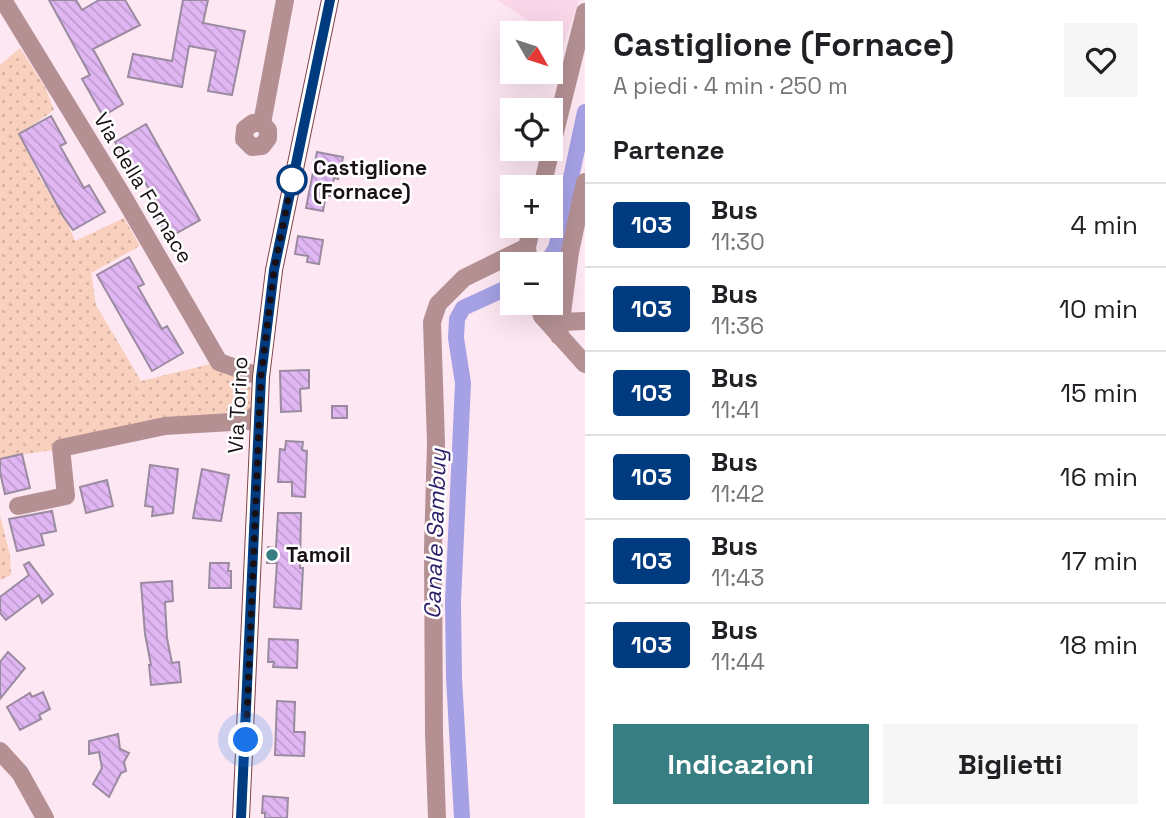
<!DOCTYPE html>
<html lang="it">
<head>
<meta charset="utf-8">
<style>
	body { margin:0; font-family:"Space Grotesk",sans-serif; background:#f6f6f6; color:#202124; height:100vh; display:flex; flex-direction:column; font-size:26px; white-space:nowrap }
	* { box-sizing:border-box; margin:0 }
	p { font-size:23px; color:#757577 }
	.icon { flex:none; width:38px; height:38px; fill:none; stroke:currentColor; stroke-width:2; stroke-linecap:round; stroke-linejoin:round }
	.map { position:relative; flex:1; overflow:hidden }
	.sheet { display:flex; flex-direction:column; background:#fff; width:581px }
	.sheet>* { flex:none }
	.badge { padding:0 14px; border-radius:5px; font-size:24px; line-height:46px }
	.needle { width:46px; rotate:129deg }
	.fabs { position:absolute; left:500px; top:21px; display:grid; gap:14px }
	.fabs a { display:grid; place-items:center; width:63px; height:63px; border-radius:0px; background:#fff; box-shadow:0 7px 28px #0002; font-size:35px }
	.you { position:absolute; width:35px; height:35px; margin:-18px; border:5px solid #fff; border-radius:50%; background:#1a73e8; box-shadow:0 0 0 10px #1a73e833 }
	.map>.badge { position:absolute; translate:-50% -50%; box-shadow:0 0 0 4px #fff }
	h2 { padding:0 28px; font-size:26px; line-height:63px }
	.round { display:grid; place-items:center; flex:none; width:74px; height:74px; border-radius:0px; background:#f6f6f6 }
	.summary { display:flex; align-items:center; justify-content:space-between; height:119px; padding:0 28px }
	h1 { font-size:33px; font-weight:800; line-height:52px }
	.action { display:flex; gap:14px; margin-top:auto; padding:14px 28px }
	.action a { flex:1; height:80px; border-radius:0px; background:#367e81; color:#fff; font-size:28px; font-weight:800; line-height:80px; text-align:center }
	.action a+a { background:#f6f6f6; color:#202124 }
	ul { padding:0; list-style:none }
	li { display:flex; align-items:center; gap:21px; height:84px; padding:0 28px; border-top:2px solid #e0e0e0 }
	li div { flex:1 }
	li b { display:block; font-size:26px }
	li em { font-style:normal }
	li .badge { min-width:77px; font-weight:700; text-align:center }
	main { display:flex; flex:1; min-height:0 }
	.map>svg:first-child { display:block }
	.built { fill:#f9d7e9 }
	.grass { fill:url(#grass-dots) }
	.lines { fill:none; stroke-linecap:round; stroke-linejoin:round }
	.canal { stroke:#a5a1e4; stroke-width:16 }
	.building { fill:url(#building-back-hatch); stroke:#9a8ba1; stroke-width:2 }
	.minor { stroke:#b49093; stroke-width:18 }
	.major { stroke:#7d4349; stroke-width:18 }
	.line-casing { stroke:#fff; stroke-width:16 }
	.line { stroke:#003b80; stroke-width:10 }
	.walk { stroke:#191015; stroke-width:7; stroke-dasharray:0 12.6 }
	.stop-dot { fill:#fff; stroke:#003b80; stroke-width:3.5 }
	.poi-dot { fill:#367e81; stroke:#fff; stroke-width:2.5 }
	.labels { text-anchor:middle; stroke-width:5; stroke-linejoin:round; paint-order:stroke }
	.stop-label { font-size:21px; font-weight:bold; fill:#191015; stroke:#fff; text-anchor:start }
	.street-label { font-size:21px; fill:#191015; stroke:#fff }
	.poi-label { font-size:21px; font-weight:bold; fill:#191015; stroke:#fff; text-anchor:start }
	.water-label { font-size:23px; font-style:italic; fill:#2d1d69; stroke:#fff }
</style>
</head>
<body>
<main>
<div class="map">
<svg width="585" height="818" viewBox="0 0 585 818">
	<defs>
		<pattern id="grass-dots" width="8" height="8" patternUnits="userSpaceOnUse" patternTransform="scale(1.75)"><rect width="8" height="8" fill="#f9cfbe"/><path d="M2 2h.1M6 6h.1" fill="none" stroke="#d5b1a2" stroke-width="1.8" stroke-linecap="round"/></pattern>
		<pattern id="building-back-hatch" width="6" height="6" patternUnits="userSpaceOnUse" patternTransform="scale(1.75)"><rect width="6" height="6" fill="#e0b6f3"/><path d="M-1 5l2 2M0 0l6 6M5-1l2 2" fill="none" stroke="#c09bcf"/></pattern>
	</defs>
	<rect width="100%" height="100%" fill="#fde7f3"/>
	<!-- built -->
	<path class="built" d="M497,0H579L564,43Z"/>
	<!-- grass -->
	<path class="grass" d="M20,48L45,87L54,110L20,134L38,174L68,224L75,241L124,218L140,246L91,273L96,305L141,381L219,362L260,395L248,421L0,458V65Z
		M0,515L10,555L11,575L0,580Z"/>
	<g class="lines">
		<!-- canal -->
		<path class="canal" d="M546,264L556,248L585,112
			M462,818L454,678L453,601L463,383L456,338L457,319L463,308L513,285"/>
	</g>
	<!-- building -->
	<path class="building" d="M49,0H76L82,10L99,0H125L140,25L93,49L123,104L103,116L82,79L90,75Z
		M183,0H208L203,23L245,31L232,95L208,91L216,51L189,46L182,87L128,77L133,54L172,61Z
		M51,116L66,143L60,146L84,188L89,185L105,212L73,230L63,216L19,134Z
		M146,124L200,220L168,238L153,211L159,207L136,166L130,169L115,142Z
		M317,152L343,157L338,179L334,178L330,196L326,195L323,211L306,208Z
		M298,236L323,240L319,264L307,262L308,256L295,254Z
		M129,257L144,284L138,287L162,329L167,326L183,353L152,371L97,275Z
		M309,370V388L300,389L301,411L281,412L280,371Z
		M332,406H347V418H332Z
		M286,441L303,442L302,450L307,451L305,497L292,496V482H278L280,449L285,450Z
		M22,454L30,488L5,494L0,472V459Z
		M150,465L178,469L173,513L152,516L153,507L145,506Z
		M202,469L229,475L221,521L193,518Z
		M107,480L113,506L86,513L80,487Z
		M52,511L56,531L41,534L44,545L17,551L9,519Z
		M278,513H301L300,568H303L301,609L274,607L277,563H267L268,547L276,548Z
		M29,562L53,594L42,603L39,595L6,620L0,613V597L29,575L24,565Z
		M210,563H229L228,571H231V588H209Z
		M172,581L173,601L165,602L167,638L172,663L179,662L181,682L151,685L149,665H151L145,634L141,583Z
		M269,639L298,640L297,668L273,667L274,662H268Z
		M8,652L25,668L0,699V662Z
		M43,692L50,709L39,715L41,719L20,730L7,707L30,693L32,697Z
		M277,701L295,702L294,732H305L304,756L275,755Z
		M118,734L120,749L129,753L124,762L126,771L121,773L109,797L93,784L102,768L99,752L89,754V741Z
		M263,796L288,798L287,818H265V813H262Z"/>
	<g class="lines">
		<!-- minor -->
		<path class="minor" d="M3,0L124,198L219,362L261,377
			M262,123H253L245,129L244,139L252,147L262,146L268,138V130L262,123L285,0
			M551,148L585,12
			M542,187L551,149
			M529,264L527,247L532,226
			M538,303L542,316L585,364
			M560,322L585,321
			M559,336L570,252L585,182
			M18,506L66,496L61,448L165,426L248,421L259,412
			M0,751L20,773L45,818
			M437,818L434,733L433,548L436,443L432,322L438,304L464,278L527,247"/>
		<!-- major -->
		<path class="major" d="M241,818L261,377L274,270L330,0"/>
	</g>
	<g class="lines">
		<defs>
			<path id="line" d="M241,818L261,377L274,270L330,0"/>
		</defs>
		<!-- line casing -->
		<use href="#line" class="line-casing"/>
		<!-- line -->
		<use href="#line" class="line"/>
		<!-- walk -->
		<path class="walk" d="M246,740L261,377L274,270L292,180"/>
	</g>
	<!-- markers -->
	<circle class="stop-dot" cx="292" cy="180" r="14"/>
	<circle class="poi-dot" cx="272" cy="555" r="7"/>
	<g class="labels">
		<!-- stop labels -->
		<g class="stop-label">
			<text x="313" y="175">Castiglione<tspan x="313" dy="24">(Fornace)</tspan></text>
		</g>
		<!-- street labels -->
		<g class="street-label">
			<text transform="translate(143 188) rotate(59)" y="7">Via della Fornace</text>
			<text transform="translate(238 405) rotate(-87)" y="7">Via Torino</text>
		</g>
		<!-- poi labels -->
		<g class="poi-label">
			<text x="286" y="562">Tamoil</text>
		</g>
		<!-- water labels -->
		<g class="water-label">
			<text transform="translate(435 534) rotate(-88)" y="8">Canale Sambuy</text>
		</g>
	</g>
</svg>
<div class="fabs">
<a><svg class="needle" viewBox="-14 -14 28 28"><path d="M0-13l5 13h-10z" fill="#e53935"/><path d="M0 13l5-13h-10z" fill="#757577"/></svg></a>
<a><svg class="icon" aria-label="locate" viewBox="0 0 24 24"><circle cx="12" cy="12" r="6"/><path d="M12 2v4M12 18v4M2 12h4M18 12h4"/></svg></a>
<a>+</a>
<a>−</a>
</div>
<div class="you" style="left:246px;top:740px"></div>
</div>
<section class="sheet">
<div class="summary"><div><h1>Castiglione (Fornace)</h1><p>A piedi · 4 min · 250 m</p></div><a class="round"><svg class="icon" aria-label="heart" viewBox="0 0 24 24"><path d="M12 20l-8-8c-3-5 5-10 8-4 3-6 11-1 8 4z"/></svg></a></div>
<h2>Partenze</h2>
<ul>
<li><span class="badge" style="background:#003b80;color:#fff">103</span><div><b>Bus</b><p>11:30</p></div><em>4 min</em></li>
<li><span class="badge" style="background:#003b80;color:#fff">103</span><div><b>Bus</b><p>11:36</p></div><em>10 min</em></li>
<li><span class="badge" style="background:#003b80;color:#fff">103</span><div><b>Bus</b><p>11:41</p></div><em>15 min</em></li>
<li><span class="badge" style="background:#003b80;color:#fff">103</span><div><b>Bus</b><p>11:42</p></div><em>16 min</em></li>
<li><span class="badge" style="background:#003b80;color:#fff">103</span><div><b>Bus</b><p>11:43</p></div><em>17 min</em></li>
<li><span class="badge" style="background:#003b80;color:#fff">103</span><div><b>Bus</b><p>11:44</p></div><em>18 min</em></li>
</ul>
<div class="action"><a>Indicazioni</a><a>Biglietti</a></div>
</section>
</main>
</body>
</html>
